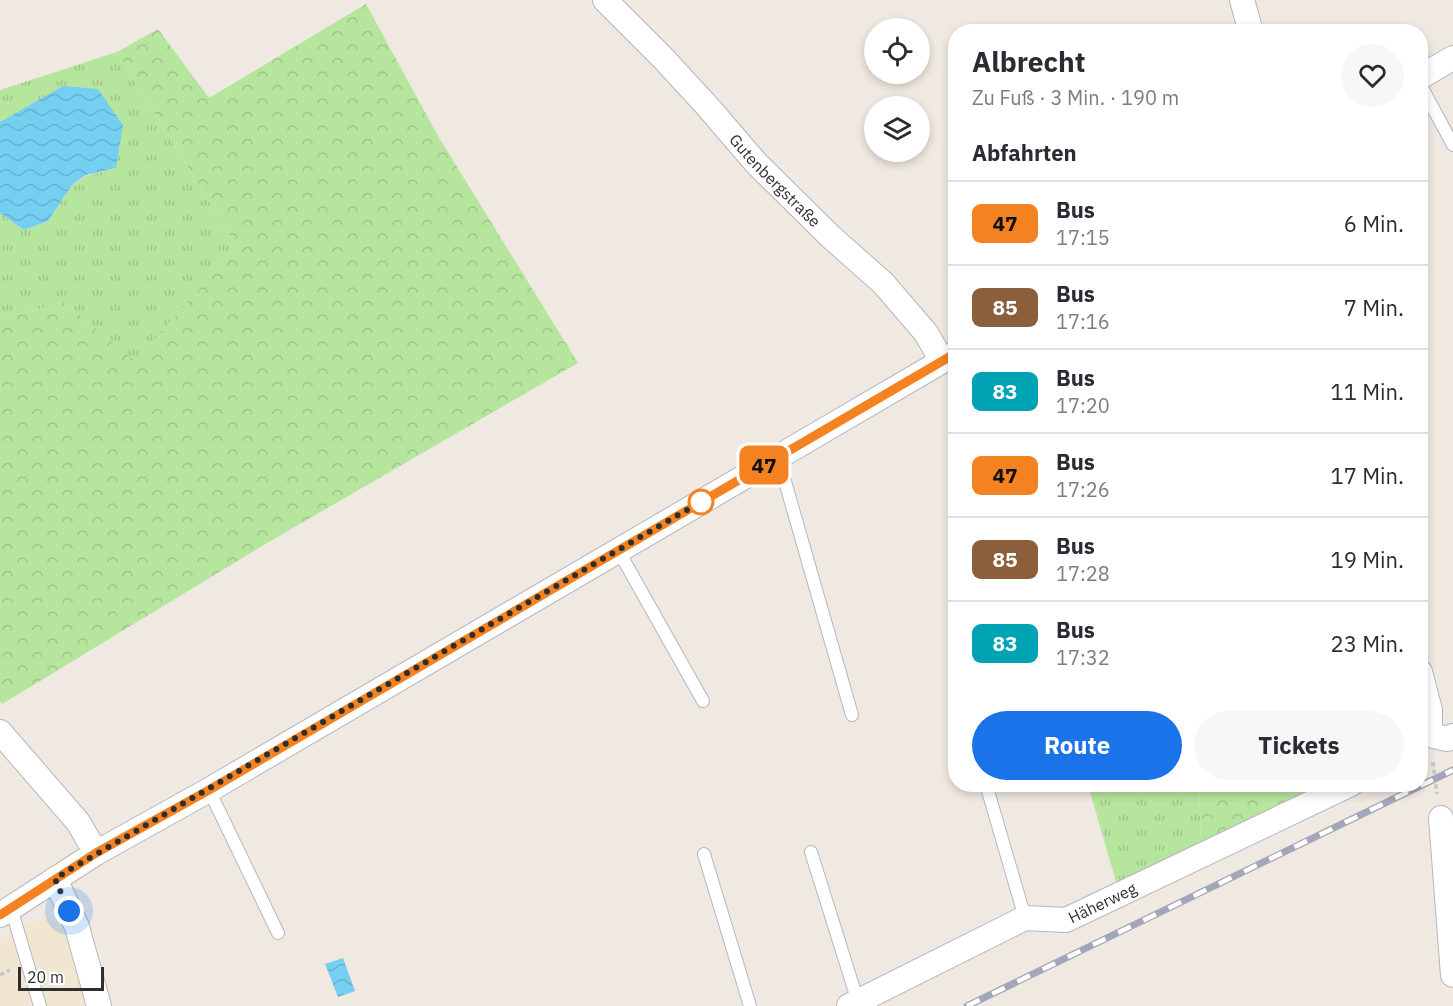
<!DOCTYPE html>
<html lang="de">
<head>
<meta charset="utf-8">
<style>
	body { margin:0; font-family:"IBM Plex Sans",sans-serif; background:#f7f7f7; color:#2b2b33; height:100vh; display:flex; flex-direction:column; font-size:22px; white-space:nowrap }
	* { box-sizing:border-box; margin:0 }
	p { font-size:20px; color:#7c7c81 }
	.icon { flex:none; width:33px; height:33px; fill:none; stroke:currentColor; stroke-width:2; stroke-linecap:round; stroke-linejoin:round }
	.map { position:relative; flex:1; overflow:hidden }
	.drawer { position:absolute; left:948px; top:24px; width:480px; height:768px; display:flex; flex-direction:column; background:#fff; border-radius:24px; box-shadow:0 3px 9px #0003 }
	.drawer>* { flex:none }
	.badge { padding:0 12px; border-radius:9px; font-size:21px; line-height:39px }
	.buttons { position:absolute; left:864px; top:18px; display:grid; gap:12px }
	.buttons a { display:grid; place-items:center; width:66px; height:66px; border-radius:50%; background:#fff; box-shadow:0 3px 9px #0003; font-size:30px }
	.scale { position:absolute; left:18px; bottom:15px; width:86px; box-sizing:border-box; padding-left:6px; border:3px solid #2e2e2e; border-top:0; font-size:16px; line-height:21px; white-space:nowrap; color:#2e2e2e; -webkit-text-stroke:4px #fff; paint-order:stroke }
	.you { position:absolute; width:30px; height:30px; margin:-15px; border:4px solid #fff; border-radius:50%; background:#1a73e8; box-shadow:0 0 0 9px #1a73e833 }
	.map>.badge { position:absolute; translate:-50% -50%; box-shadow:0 0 0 3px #fff }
	h2 { padding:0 24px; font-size:22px; line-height:54px }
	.round { display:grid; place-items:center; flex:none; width:63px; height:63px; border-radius:32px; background:#f7f7f7 }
	.head { display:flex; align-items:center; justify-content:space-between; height:102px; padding:0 24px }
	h1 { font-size:28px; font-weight:700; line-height:45px }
	.primary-button { display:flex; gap:12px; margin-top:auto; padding:12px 24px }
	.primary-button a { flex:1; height:69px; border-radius:36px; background:#1a73e8; color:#fff; font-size:24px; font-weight:700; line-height:69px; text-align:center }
	.primary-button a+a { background:#f7f7f7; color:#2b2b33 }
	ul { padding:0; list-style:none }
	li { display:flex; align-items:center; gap:18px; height:84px; padding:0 24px; border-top:2px solid #e1e1e2 }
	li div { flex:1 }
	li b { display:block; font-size:22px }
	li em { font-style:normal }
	li .badge { min-width:66px; font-weight:700; text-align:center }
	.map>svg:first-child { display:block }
	.education { fill:#f0e6d1 }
	.grass { fill:url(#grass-tufts) }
	.forest { fill:url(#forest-crowns) }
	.water { fill:url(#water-waves) }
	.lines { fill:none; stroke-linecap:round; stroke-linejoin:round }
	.service-casing { stroke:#b4b7c1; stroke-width:14 }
	.minor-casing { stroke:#b4b7c1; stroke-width:26 }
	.path { stroke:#c9c9c9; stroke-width:4; stroke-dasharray:4.5 3; stroke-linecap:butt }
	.service { stroke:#fff; stroke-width:12 }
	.minor { stroke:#fff; stroke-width:24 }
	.rail-casing { stroke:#a3a6b8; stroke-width:7 }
	.rail { stroke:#fff; stroke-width:4.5; stroke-dasharray:14; stroke-linecap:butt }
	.line-casing { stroke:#fff; stroke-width:14 }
	.line { stroke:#f58220; stroke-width:9 }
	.walk { stroke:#2e2e2e; stroke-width:6; stroke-dasharray:0 10.8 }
	.stop-dot { fill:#fff; stroke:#f58220; stroke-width:3 }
	.labels { text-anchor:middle; stroke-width:4.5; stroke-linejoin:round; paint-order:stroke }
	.street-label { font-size:16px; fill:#2e2e2e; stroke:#fff }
</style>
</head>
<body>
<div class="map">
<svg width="1453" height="1006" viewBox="0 0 1453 1006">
	<defs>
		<pattern id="grass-tufts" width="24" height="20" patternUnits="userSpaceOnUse" patternTransform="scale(1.5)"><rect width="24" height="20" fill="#b6e59e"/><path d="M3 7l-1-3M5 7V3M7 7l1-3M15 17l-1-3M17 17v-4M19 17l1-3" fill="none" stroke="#9dc588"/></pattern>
		<pattern id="forest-crowns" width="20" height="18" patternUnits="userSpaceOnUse" patternTransform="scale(1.5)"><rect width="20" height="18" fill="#b6e59e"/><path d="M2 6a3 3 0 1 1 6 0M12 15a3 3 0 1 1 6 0" fill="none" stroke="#9dc588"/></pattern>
		<pattern id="water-waves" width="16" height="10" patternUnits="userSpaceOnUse" patternTransform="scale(1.5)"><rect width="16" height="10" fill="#75cff0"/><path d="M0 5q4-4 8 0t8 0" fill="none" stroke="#66b2ce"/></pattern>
	</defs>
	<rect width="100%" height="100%" fill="#efe9e1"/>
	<!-- education -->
	<path class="education" d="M50,918L67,930L90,1006H0V940L29,922Z"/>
	<!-- grass -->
	<path class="grass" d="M117,52L237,247L135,362L64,302L0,320V213L24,230L48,221L72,185L86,176L116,168L0,122V90Z
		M1088,785H1199L1201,845L1117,885Z"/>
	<!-- forest -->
	<path class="forest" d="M366,4L438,136L578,363L267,543L2,704L0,701V320L64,302L135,361L237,247L117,52L158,29L209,98Z
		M1199,785H1312L1313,791L1201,845Z"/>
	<!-- water -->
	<path class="water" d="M63,86L98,89L123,125L116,168L86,175L72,185L48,221L24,230L0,213V122Z
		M343,958L355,991L338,997L325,964Z"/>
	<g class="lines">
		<defs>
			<path id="service" d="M1420,84L1453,145
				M778,457L852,715
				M618,550L703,701
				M986,784L1025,918
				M209,790L278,933
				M811,852L858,1002
				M704,854L750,1006
				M11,908L40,1006"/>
			<g id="minor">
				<path id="s1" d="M605,0L662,57L708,107L756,163L831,237L883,283L926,333L942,361"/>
				<path d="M1242,0L1251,32"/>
				<path d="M1420,77L1453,58"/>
				<path d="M1420,672L1430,710V735"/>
				<path d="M0,732L78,822L96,853"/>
				<path d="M1430,735L1447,739L1453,736"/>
				<path d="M1441,818L1453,975"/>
				<path d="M55,879L77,927L99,1006"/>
				<path d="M0,915L96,853L209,790L956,353"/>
				<path id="s2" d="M849,1006L1025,918L1066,920L1351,784"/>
			</g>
		</defs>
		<!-- service casing -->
		<use href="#service" class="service-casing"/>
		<!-- minor casing -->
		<use href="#minor" class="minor-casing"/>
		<!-- path -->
		<path class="path" d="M1433,762L1437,794
			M0,975L10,970"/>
		<!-- service -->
		<use href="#service" class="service"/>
		<!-- minor -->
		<use href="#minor" class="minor"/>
		<defs>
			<path id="rail" d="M967,1006L1453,770"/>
		</defs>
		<!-- rail casing -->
		<use href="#rail" class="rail-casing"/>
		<!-- rail -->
		<use href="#rail" class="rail"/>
	</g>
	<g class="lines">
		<defs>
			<path id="line" d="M0,915L96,853L209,790L956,353"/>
		</defs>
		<!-- line casing -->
		<use href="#line" class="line-casing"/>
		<!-- line -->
		<use href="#line" class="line"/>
		<!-- walk -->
		<path class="walk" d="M69,911L55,879L69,870L704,500L701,502"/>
	</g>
	<!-- markers -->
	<circle class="stop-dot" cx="701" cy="502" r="12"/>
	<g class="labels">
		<!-- street labels -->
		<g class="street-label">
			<text dy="6" stroke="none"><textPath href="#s1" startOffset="248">Gutenbergstraße</textPath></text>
			<text dy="6" stroke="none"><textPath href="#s2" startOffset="278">Häherweg</textPath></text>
		</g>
	</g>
</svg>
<div class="buttons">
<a><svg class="icon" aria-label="locate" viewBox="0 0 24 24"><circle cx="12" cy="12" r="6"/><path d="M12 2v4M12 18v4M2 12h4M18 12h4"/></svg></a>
<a><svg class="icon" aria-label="layers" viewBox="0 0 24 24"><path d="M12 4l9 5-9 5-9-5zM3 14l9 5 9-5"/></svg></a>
</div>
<div class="scale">20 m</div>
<div class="you" style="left:69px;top:911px"></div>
<b class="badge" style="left:764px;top:465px;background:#f58220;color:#111">47</b>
<section class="drawer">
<div class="head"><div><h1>Albrecht</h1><p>Zu Fuß · 3 Min. · 190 m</p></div><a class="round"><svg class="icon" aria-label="heart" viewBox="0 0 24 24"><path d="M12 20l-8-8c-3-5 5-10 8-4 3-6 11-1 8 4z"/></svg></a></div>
<h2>Abfahrten</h2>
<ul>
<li><span class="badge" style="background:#f58220;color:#111">47</span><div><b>Bus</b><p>17:15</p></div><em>6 Min.</em></li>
<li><span class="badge" style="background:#8b5e3c;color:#fff">85</span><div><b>Bus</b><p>17:16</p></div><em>7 Min.</em></li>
<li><span class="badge" style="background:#00a3b4;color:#fff">83</span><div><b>Bus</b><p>17:20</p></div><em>11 Min.</em></li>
<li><span class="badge" style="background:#f58220;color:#111">47</span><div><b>Bus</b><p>17:26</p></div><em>17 Min.</em></li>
<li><span class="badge" style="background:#8b5e3c;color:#fff">85</span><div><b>Bus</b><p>17:28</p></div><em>19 Min.</em></li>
<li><span class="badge" style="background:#00a3b4;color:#fff">83</span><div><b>Bus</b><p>17:32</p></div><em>23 Min.</em></li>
</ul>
<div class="primary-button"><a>Route</a><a>Tickets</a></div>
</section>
</div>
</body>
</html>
